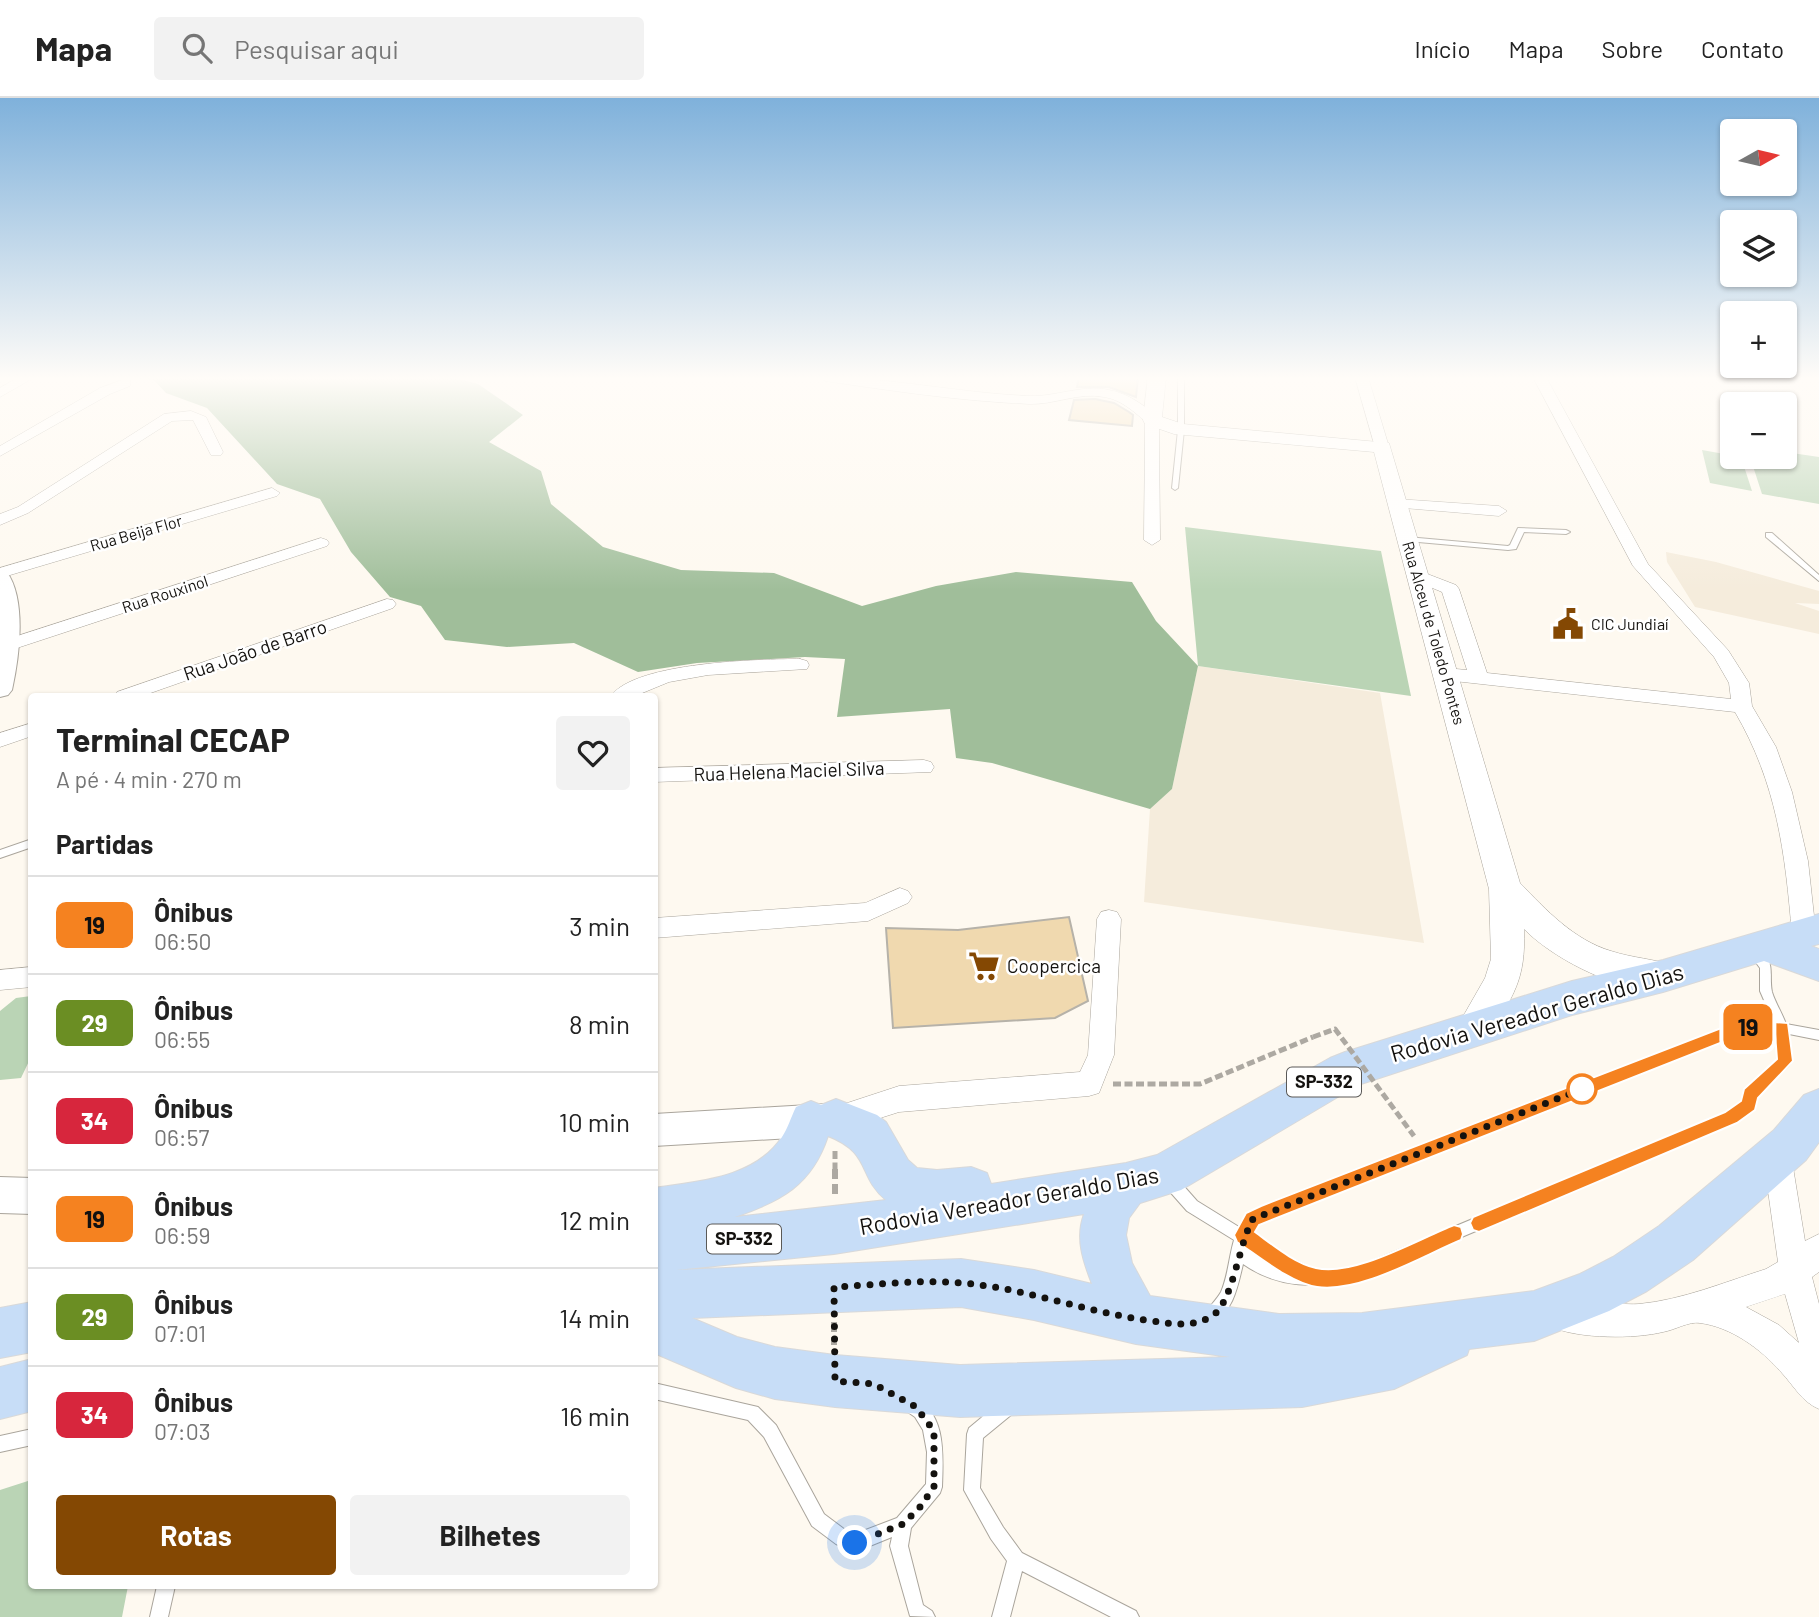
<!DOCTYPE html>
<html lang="pt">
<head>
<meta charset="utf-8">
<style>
	body { margin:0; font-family:Barlow,sans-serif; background:#f2f2f2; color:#222; height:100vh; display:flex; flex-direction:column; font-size:26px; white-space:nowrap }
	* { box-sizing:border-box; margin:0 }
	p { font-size:23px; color:#767676 }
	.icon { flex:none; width:38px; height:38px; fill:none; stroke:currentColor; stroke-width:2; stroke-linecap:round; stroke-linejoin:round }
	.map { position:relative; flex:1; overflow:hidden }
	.details { position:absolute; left:28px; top:595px; width:630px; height:896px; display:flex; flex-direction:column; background:#fff; border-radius:7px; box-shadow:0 2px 5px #0004 }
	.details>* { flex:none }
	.badge { padding:0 14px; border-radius:10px; font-size:24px; line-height:46px }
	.needle { width:46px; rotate:82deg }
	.tools { position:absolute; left:1720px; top:21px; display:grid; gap:14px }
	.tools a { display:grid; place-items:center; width:77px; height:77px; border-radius:7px; background:#fff; box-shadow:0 2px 5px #0004; font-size:35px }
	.you { position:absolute; width:35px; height:35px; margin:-18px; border:5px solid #fff; border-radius:50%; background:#1a73e8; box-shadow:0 0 0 10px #1a73e833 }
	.map>.badge { position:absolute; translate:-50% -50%; box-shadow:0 0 0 4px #fff }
	h2 { padding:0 28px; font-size:26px; line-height:63px }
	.round { display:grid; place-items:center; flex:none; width:74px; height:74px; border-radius:7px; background:#f2f2f2 }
	.head { display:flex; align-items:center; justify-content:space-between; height:119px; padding:0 28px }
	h1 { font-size:33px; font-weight:700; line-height:52px }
	.button { display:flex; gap:14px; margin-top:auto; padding:14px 28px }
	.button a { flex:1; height:80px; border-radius:7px; background:#844803; color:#fff; font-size:28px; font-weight:700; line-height:80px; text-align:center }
	.button a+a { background:#f2f2f2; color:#222 }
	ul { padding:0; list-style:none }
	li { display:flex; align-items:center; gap:21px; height:98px; padding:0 28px; border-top:2px solid #e0e0e0 }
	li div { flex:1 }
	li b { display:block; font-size:26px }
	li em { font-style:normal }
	li .badge { min-width:77px; font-weight:700; text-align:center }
	header { display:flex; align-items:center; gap:42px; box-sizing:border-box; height:98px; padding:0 35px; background:#fff; border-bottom:2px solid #e0e0e0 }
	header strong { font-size:33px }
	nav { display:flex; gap:38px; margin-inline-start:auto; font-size:24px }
	.search { width:490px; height:63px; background:#f2f2f2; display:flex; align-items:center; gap:18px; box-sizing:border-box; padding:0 24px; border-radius:7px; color:#767676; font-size:26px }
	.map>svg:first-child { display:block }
	.built { fill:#f5ecdc }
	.green { fill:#bad4b5 }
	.forest { fill:#a0be9a }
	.building { fill:#f0d9af; stroke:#b6b2a9; stroke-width:2 }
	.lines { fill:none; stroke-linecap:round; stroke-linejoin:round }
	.service-casing { stroke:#aaa59c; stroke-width:2 }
	.minor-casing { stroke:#aaa59c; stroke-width:1 }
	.tertiary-casing { stroke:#aaa59c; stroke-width:2 }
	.secondary-casing { stroke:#aaa59c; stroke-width:1 }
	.primary-casing { stroke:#d9d9d9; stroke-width:2 }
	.path-far1 { stroke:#ada9a2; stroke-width:5; stroke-dasharray:8 3.5; stroke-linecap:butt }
	.path { stroke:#ada9a2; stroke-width:6; stroke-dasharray:10 5; stroke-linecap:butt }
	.service { fill:#fff; fill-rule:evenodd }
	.minor { fill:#fff; fill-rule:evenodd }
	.tertiary { fill:#fff; fill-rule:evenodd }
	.secondary { fill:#fff; fill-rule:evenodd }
	.primary { fill:#c7ddf7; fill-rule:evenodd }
	.path-bridge { stroke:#ada9a2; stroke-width:5; stroke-dasharray:8 3.5; stroke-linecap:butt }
	.line { fill:#f58220; stroke:#fff; stroke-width:2 }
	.walk { stroke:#14120f; stroke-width:7; stroke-dasharray:0 12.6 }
	.stop-dot { fill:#fff; stroke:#f58220; stroke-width:3.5 }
	.labels { text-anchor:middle; stroke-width:5; stroke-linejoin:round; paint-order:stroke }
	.far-street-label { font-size:16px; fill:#14120f; stroke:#fff }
	.far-poi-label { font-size:16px; fill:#14120f; stroke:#fff; text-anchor:start }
	.shield { fill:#fff; stroke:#5a5957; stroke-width:2 }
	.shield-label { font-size:18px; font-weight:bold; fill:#14120f }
	.street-label { font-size:19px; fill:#14120f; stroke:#fff }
	.poi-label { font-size:19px; fill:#14120f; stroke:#fff; text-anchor:start }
	.near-street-label { font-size:23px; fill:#14120f; stroke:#fff }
</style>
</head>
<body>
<header>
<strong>Mapa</strong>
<div class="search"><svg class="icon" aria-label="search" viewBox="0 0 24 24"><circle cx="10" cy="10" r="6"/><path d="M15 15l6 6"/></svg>Pesquisar aqui</div>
<nav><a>Início</a><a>Mapa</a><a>Sobre</a><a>Contato</a></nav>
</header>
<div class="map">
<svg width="1819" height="1519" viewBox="0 0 1819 1519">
	<rect width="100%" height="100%" fill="#fef9f0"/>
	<!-- built -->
	<path class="built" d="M1666,454L1716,464L1819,493V506L1795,505L1819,513V536L1695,509L1667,464Z
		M1198,568L1380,595L1424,845L1144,804L1150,711L1172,691Z"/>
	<!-- green -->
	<path class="green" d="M1702,352L1741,359L1752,393L1710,385Z
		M1785,354L1819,359V406L1762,396L1750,359H1785Z
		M1185,429L1381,453L1411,598L1198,568Z
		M31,898V959L21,980L0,982V913L16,900Z
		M31,1382L32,1488H128L122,1519H0V1392Z"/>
	<!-- forest -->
	<path class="forest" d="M109,279H451L478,286L523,317L489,344L541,373L551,406L603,449L681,472L774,475L862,508L936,488L1016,474L1132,484L1156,523L1198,568L1172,691L1150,711L992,665L956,660L950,611L837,619L845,561L805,559L697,565L638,574L574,545L507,549L445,542L421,508L390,499L351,454L320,401L277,386L207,310L166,295L154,282Z"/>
	<!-- building -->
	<path class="building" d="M1079,279H1138L1136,299L1109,289H1077Z
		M1095,301L1114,305L1129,314L1133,317L1132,328L1069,322L1074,302Z
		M1069,819L1088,903L1055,920L893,930L886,830L958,832Z"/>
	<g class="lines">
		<defs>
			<path id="service" d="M1178,279H1184V332L1178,390L1175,392L1172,390L1178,332Z
				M1518,430L1566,432L1570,434L1566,436L1524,434L1516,451L1508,452L1407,443L1403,441L1407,439L1508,448L1510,447Z
				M1766,435H1772L1819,477V483L1766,439Z
				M32,741V749L0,760V752Z
				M1754,849C1778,862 1768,875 1772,894C1775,904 1782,915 1786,926L1819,932V942L1789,936L1791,963L1789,967L1756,999L1754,1011L1736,1023L1353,1185C1311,1188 1279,1191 1243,1166C1238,1187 1233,1216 1211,1225L1206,1223L1204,1218C1208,1209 1216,1203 1221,1194C1228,1178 1229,1159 1234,1142L1187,1113L1164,1087L1162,1082L1164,1077L1169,1075L1174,1077L1197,1103L1239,1129L1247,1117L1262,1109L1738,925L1742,924L1774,925L1760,893V870L1748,854L1750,851ZM1742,934L1776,935L1779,961L1745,992L1743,1004L1726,1015L1353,1171L1317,1173L1290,1160L1251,1136L1257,1127L1271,1119ZM1246,1149L1279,1170L1262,1162Z
				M654,1285L758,1309L776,1327L824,1416L848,1434L855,1436L897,1420L926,1386L927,1354L923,1332L915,1319L905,1312L903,1306L905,1300L911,1298C947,1313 943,1357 942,1389L940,1395L911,1430L908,1448L923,1507L932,1513L935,1519L910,1518L890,1448L892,1439L855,1454L836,1446L812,1428L764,1339L748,1322L654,1301Z
				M1005,1303L1011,1305L1013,1311L1011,1317L983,1340L980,1390L1003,1429L1022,1455L1136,1513L1139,1519H1111L1022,1473L1010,1519H992L1007,1463L991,1441L964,1392L967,1336L969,1330L999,1305Z
				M32,1331V1347L0,1354V1338Z
				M157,1488H175L168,1519H150Z"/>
			<path id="minor" d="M19,279H35L0,299V290Z
				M819,279C889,279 958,295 1029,298C1056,299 1082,286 1109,292C1127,295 1147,308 1159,322L1160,442L1152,447L1144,442L1145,323C1133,313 1120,301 1104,299C1079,294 1054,307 1029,306C960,303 893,293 825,283Z
				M1355,279H1368L1389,349L1387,352L1382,353L1375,349Z
				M1533,279H1546L1648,466L1728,552L1749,585L1752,608L1776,649L1792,694L1808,763L1816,836L1813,843L1804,846L1795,843L1792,836C1785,754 1777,686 1735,614L1445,582L1436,576L1445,570L1467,572L1442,494L1411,481L1409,477L1417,472L1456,487L1459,491L1487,575L1731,601L1729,585L1714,559L1633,468Z
				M125,281L130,282V288L110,296L0,358V348L100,290Z
				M191,313L206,319L223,354L221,357H211L193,322L172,323L28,415L0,427V416L18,409L164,316Z
				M272,390L280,395L277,398L0,480V470Z
				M1397,401L1499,408L1507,413L1499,418L1392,409L1389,406L1392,403Z
				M321,440L327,442L329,445L327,448L14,551L8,552L0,549L2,543Z
				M387,501L393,502L396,506L393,510L142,598H114L117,594Z
				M800,561L807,563L809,567L807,571L708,577L669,584L635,598H611C635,564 761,561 800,561Z
				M32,625V638L0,649V635Z
				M924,662L931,664L934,669L931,674L654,684V670Z
				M900,790L908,793L912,799L908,805L868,823L654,840V820L865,805Z
				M1109,812L1117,814L1121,821L1114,957L1099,995L1089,998L899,1014L836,1034L826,1030L822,1021L826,1012L899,988L1080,974L1088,957L1097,821L1101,814Z
				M32,869V889L0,892V872Z
				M1777,1043L1787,1047L1791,1057L1805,1143L1819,1136V1174L1812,1179L1819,1206V1311C1802,1304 1794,1288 1781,1274C1761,1251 1731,1229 1700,1225C1689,1223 1675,1232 1663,1234C1635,1241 1579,1241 1552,1229L1547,1218L1552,1207C1578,1196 1610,1208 1639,1206C1682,1202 1725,1184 1766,1171L1778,1164L1763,1057L1767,1047ZM1785,1196L1799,1245L1779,1227L1746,1209Z"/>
			<path id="tertiary" d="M0,472L7,474C27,503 19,560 12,592L8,597L0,599Z
				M826,1006L838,1011L843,1022L838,1033L826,1038L654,1048V1016Z
				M0,1079L32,1080V1116L0,1115Z"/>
			<path id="secondary" d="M1148,279H1166L1162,319L1183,326L1389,345L1520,785C1546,812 1574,842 1611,853C1632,860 1655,861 1675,868L1680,878L1675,888C1632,903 1554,862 1524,831C1526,883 1513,897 1488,940L1475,945L1462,940L1457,929L1485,880L1491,861L1489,791L1374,354L1174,336L1145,326L1143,322Z"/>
			<path id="primary" d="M1819,816V846L1811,848L1819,851V883L1764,863L1663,894L1572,917L1358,987L1181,1092L1140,1105L1129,1120L1126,1137L1132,1165L1150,1198L1279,1216L1362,1215L1534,1193L1580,1176L1613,1159L1659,1128L1774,1032L1804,997L1819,991V1044L1806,1062L1693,1162L1647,1193L1609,1213L1534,1243L1469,1251L1467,1257L1394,1291L1302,1309L960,1319L835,1309L775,1301L736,1290L654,1255V1090C700,1083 755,1080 782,1039C788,1030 791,1019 796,1009L811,1003L821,1007L836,1001L877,1017L886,1024L908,1062L917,1070L937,1072L971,1069L987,1075L991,1086L1126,1065L1157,1057L1330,960L1345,954L1572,883L1663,862ZM828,1038C872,1055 857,1078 886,1102L735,1119C781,1103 812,1087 828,1038ZM1084,1116C1075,1140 1083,1163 1092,1186L1034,1172L961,1161L676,1172L834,1156ZM961,1209L1034,1222L1136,1246L1230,1259L960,1267L835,1257L775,1249L737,1239L692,1220Z
				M32,1204V1254L0,1260V1210Z
				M32,1261V1313L0,1321V1269Z"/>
		</defs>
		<!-- service casing -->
		<use href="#service" class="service-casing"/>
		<!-- minor casing -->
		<use href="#minor" class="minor-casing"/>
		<!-- tertiary casing -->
		<use href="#tertiary" class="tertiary-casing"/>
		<!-- secondary casing -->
		<use href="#secondary" class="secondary-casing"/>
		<!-- primary casing -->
		<use href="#primary" class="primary-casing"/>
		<!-- path-far1 -->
		<path class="path-far1" d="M1113,986H1200L1313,939
			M835,1053V1072"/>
		<!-- path -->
		<path class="path" d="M835,1071V1097
			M834,1224V1247"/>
		<!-- service -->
		<use href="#service" class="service"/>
		<!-- minor -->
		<use href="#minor" class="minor"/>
		<!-- tertiary -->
		<use href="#tertiary" class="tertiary"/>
		<!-- secondary -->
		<use href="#secondary" class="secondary"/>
		<!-- primary -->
		<use href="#primary" class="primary"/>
		<!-- path-bridge -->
		<path class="path-bridge" d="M1313,939L1335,931L1414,1038"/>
	</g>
	<!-- sky -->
	<linearGradient id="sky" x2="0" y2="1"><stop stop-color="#7fb1db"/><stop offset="0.57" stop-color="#fffcf8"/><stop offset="1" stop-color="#fffcf8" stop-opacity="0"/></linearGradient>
	<rect width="1819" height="492" fill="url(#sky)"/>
	<!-- line -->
	<path class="line" d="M1742,922L1788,925L1793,963L1758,1000L1755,1012L1737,1025L1479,1134L1473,1132L1470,1125L1473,1119L1725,1014L1741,1003L1744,991L1777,961L1775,936H1743L1259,1127L1255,1134C1273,1147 1294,1165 1316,1170C1354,1179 1418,1141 1454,1127L1461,1129L1463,1136L1461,1142C1420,1159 1361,1195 1317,1189C1292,1186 1258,1158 1237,1144L1234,1137L1246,1115L1261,1108Z"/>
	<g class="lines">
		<!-- walk -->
		<path class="walk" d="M855,1445L903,1426L920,1409L934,1389V1333L916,1309L874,1286L835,1283L834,1189C875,1187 920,1181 962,1185C1024,1190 1083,1213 1145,1222C1169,1225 1190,1231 1212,1218C1233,1205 1239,1144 1253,1121L1582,991"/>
	</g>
	<!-- icons -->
	<defs>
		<symbol id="civic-bare" viewBox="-9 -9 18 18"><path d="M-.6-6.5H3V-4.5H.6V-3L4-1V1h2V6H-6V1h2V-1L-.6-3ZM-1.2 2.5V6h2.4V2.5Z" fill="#844803" stroke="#fff" stroke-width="2.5" paint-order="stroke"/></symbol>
		<symbol id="supermarket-bare" viewBox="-9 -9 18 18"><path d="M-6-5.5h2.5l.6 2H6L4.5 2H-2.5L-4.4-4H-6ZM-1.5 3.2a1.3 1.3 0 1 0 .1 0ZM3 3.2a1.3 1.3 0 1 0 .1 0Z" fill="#844803" stroke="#fff" stroke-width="2.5" paint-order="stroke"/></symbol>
	</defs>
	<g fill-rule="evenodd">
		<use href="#civic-bare" x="1546" y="504" width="44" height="44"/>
		<use href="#supermarket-bare" x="962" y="846" width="44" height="44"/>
	</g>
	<!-- markers -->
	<circle class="stop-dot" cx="1582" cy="991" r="14"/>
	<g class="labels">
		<!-- far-street labels -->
		<g class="far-street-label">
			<text transform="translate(136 435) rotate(-16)" y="6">Rua Beija Flor</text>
			<text transform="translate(165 496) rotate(-18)" y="6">Rua Rouxinol</text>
			<text transform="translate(1434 535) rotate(74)" y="6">Rua Alceu de Toledo Pontes</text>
		</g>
		<!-- far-poi labels -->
		<g class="far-poi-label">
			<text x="1591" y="532">CIC Jundiaí</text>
		</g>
		<!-- shield labels -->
		<g class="shield">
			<rect x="1287" y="969.5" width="74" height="29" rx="5"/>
			<rect x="707" y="1126.5" width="74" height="29" rx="5"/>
		</g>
		<g class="shield-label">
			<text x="1324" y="990">SP-332</text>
			<text x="744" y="1147">SP-332</text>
		</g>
		<!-- street labels -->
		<g class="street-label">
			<text transform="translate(255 552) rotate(-19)" y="7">Rua João de Barro</text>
			<text transform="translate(789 673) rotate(-2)" y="7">Rua Helena Maciel Silva</text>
		</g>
		<!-- poi labels -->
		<g class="poi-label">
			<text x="1007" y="875">Coopercica</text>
		</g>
		<!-- near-street labels -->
		<g class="near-street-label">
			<text transform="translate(1537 915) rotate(-16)" y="8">Rodovia Vereador Geraldo Dias</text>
			<text transform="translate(1009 1103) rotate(-10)" y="8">Rodovia Vereador Geraldo Dias</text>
		</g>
	</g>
</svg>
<div class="tools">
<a><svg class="needle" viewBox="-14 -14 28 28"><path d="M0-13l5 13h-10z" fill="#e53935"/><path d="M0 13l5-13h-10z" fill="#767676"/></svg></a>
<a><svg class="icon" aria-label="layers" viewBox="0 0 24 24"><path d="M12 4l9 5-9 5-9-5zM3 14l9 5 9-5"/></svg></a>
<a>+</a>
<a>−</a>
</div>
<div class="you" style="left:855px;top:1445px"></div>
<b class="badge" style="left:1748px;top:929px;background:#f58220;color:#111">19</b>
<section class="details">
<div class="head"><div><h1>Terminal CECAP</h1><p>A pé · 4 min · 270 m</p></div><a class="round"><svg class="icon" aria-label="heart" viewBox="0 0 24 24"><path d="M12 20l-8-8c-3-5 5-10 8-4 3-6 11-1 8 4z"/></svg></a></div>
<h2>Partidas</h2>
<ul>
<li><span class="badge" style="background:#f58220;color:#111">19</span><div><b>Ônibus</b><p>06:50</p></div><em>3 min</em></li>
<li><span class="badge" style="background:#6b8e23;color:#fff">29</span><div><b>Ônibus</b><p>06:55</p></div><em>8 min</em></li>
<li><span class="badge" style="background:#d7263d;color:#fff">34</span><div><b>Ônibus</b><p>06:57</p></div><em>10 min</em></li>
<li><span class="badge" style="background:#f58220;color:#111">19</span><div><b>Ônibus</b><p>06:59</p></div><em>12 min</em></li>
<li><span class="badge" style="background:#6b8e23;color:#fff">29</span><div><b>Ônibus</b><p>07:01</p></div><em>14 min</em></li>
<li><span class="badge" style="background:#d7263d;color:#fff">34</span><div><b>Ônibus</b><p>07:03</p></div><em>16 min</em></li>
</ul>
<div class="button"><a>Rotas</a><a>Bilhetes</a></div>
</section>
</div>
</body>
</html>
